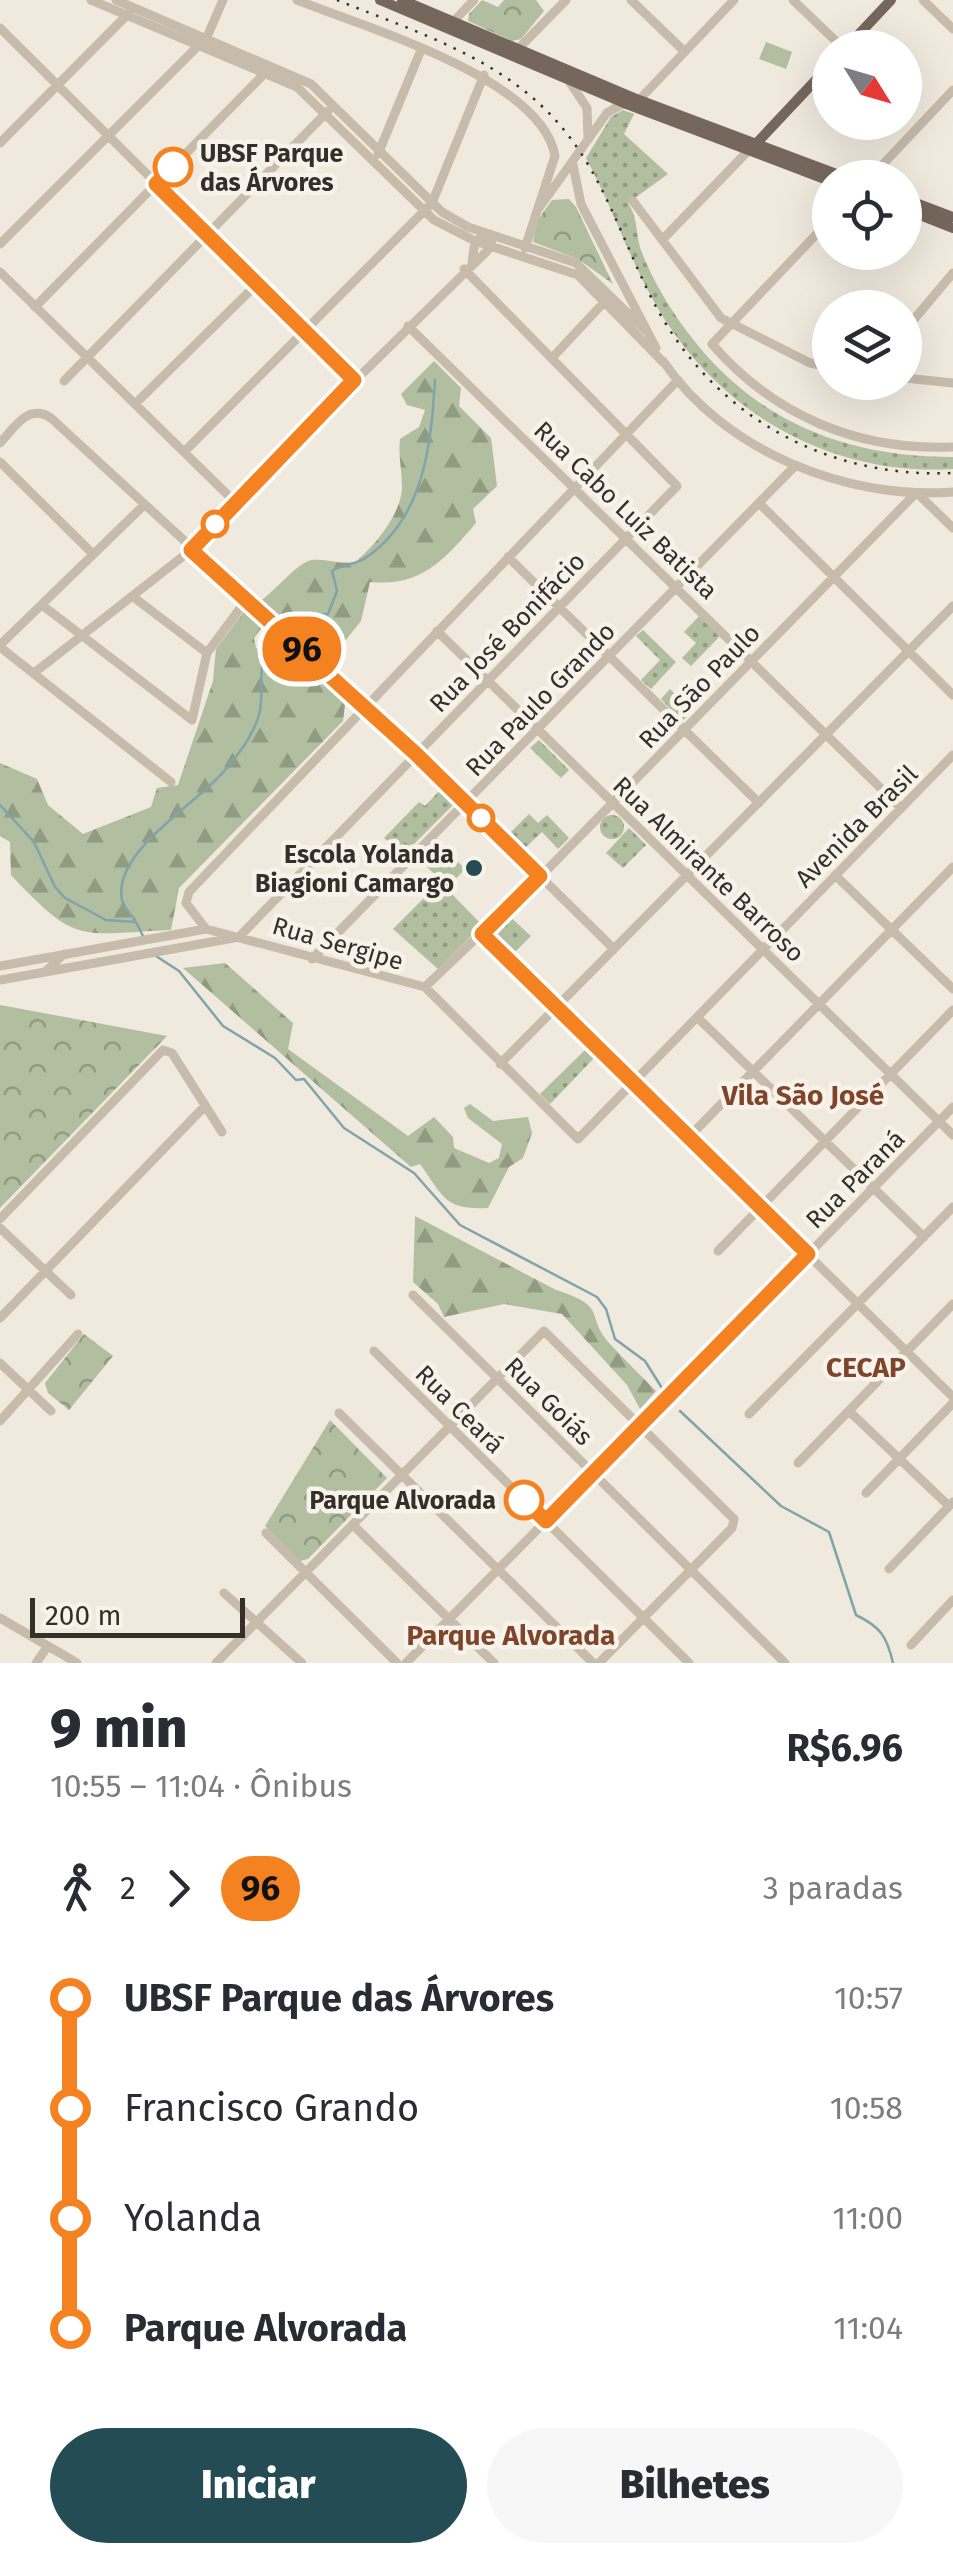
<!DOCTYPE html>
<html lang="pt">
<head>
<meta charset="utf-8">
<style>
	body { margin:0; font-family:"Fira Sans",sans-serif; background:#f7f7f7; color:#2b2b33; height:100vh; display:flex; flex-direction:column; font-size:38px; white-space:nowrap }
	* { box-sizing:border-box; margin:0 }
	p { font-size:32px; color:#7c7c81 }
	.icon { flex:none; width:55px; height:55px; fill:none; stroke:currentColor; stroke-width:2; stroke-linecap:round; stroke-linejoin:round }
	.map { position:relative; height:1663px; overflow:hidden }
	.details { display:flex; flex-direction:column; background:#fff; flex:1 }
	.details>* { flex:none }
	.badge { padding:0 20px; border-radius:32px; font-size:35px; line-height:65px }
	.needle { width:65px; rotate:127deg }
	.fabs { position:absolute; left:812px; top:30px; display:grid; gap:20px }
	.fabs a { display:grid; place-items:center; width:110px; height:110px; border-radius:50%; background:#fff; box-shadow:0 10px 40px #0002; font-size:50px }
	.scale { position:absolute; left:30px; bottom:25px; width:215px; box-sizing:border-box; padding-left:10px; border:5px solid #362e29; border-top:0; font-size:28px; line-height:35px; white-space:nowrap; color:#362e29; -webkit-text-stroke:8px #f8f3ea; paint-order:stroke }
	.map>.badge { position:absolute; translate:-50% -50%; box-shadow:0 0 0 5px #fff }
	.legs { display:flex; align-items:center; gap:15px; height:110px; padding:0 50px; font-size:32px }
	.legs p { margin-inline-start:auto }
	.headline { display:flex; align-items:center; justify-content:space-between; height:170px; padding:0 50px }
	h1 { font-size:55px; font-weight:800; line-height:75px }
	.button { display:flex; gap:20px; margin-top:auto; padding:20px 50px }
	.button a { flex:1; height:115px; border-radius:60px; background:#234c54; color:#fff; font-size:40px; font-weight:800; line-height:115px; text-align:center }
	.button a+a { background:#f7f7f7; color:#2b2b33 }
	ul { padding:0 50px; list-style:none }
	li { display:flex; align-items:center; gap:35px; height:110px; font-size:38px }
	li i { display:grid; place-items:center; width:15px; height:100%; margin:0 12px; background:currentColor }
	li i::after { content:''; width:25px; height:25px; margin:-12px; border:8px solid; border-radius:50%; background:#fff }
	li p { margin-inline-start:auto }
	li:first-child i { background:linear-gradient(#0000 50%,currentColor 0) }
	li:last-child i { background:linear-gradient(currentColor 50%,#0000 0) }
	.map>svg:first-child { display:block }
	.grass { fill:url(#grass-dots) }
	.forest { fill:url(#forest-firs) }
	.park { fill:url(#park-crowns) }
	.pitch { fill:#b1be9f }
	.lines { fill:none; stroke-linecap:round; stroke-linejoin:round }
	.stream { stroke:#7fa5ab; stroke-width:2.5 }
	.minor { stroke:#c7bbab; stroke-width:9 }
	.major { stroke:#76675c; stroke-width:10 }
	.rail { stroke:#362e29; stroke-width:2.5; stroke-dasharray:2.5 8; stroke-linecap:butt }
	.line-1-casing { stroke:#fff; stroke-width:22 }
	.line-1 { stroke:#f58220; stroke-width:15 }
	.stop-1-dot { fill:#fff; stroke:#f58220; stroke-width:5 }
	.poi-dot { fill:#234c54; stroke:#f8f3ea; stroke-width:4 }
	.labels { text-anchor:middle; stroke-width:9; stroke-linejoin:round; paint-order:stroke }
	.stop-label { font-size:25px; font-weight:bold; fill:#362e29; stroke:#f8f3ea; text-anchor:start }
	.street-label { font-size:25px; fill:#362e29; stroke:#f8f3ea }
	.poi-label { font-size:25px; font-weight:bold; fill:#362e29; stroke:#f8f3ea; text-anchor:end }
	.neighbourhood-label { font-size:28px; font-weight:bold; fill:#7e452a; stroke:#f8f3ea }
</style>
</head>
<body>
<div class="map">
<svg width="953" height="1663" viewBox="0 0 953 1663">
	<defs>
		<pattern id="grass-dots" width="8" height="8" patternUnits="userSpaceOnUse" patternTransform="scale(2.5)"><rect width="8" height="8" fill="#b1be9f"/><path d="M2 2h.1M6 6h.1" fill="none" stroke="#919b82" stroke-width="1.8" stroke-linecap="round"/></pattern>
		<pattern id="forest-firs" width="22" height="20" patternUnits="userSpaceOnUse" patternTransform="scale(2.5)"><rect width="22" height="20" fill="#b1be9f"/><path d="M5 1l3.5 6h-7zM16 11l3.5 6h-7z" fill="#919b82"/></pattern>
		<pattern id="park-crowns" width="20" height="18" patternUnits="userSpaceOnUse" patternTransform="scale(2.5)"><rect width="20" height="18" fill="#b1be9f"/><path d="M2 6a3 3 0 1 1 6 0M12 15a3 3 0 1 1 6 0" fill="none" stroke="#919b82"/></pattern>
	</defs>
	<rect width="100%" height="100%" fill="#f0e9de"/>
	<!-- grass -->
	<path class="grass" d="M623,110L634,114L624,134L668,174L628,203C639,220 635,235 642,253C649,271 660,291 670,307C737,412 831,457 953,457V469C838,476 731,420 667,323C634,273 615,212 586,158L611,117Z
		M700,615L721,635L691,666L682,658L696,643L684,632Z
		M643,630L676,662L651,689L641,680L660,660L636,636Z
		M670,689L692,712L682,721L661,699Z
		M539,740L569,770L561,778L530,748Z
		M442,788L456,802L404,854L384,838L419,802L425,806Z
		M529,814L538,823L547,815L569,838L558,849L542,832L524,849L509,834Z
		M600 827a12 12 0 1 1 24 0a12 12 0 1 1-24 0Z
		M629,828L646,845L623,868L606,853Z
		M440,882L482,925L438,969L393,929Z
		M509,916L531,936L513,954L495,935Z
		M587,1048L596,1056L550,1104L540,1094Z"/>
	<!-- forest -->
	<path class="forest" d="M434,361L461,388L459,406L491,438L497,486L473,509L476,523C445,559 422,587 370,582L361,621L328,662L259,602C277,590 296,563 312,560C326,558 340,565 355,562C374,547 402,513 402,487C402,470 398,456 400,439L419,427L425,410L407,405L401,394Z
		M245,610L262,627L254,638L256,648C298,648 317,676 345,705L343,721L179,888L171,930C78,934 78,946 11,875L10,842L0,836V763L37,779L48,805L83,834L151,807L157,788L178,785L213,681L216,649Z
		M225,963L293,1023L288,1049L408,1136L434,1117L453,1137L454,1148L489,1163L499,1158L502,1144L468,1118L464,1108L470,1104L493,1121L528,1117L532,1133L523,1158L509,1167L488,1208C444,1210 444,1197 420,1164L411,1167L183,968Z
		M415,1216L556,1290C610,1307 584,1315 610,1344C625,1360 641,1376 656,1391L640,1409L627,1385L562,1314L504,1304L444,1317L438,1304L413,1282Z"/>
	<!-- park -->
	<path class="park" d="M482,0L498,7L504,0H536L544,11L521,39L512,41L468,21L469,14Z
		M569,199L576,207L613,284L578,259L533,242L537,221L552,200Z
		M0,1005L167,1036L0,1208Z
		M84,1334L113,1356L69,1410L48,1393L45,1383Z
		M330,1420L387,1478L308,1559L300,1561L265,1526Z"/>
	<!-- pitch -->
	<path class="pitch" d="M766,42L792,52L786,69L759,59Z
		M444,848L465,869L448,887L426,866Z
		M364,1466L377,1477L357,1499L344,1488Z"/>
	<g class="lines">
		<!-- stream -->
		<path class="stream" d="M292,616L328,614L337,591L332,571C343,564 356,565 367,557C425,516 431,444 435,380
			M0,805L34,842L55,887L65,898L106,920L136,922L143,936
			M135,920C131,915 124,907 122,900C112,851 199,803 225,770C241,752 260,727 261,702C263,670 256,666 276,637
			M156,956L179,971L223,1026L275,1058L296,1080L304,1079L344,1128L414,1173L460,1225L597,1297L606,1309L615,1339L645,1361L662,1388
			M680,1411L781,1506L829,1532L856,1615C881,1627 887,1637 893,1663"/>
		<!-- minor -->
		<path class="minor" d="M91,0L297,87L434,220L475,241L578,275L664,363
			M116,0L311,84L442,212L468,227L576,263L646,331
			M297,0C364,27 542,78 555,156L525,248
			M631,0L685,52
			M793,0L843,48
			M923,0L953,29
			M449,26L474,0
			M0,28L354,380
			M518,49L566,0
			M569,81L587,108L588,140
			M639,100L734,0
			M0,143L129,13
			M378,154L421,50
			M573,165L581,204L656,348
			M870,178L953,90
			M633,201L721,318L810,363L830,367
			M539,208L607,113L624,103
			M830,220L712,344C774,416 858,451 953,447
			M662,240L748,151
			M0,244L207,37L223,0
			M0,272L235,502
			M35,307L268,70
			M408,326L901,808
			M905,330L953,273
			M552,358L608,298
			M663,361C725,452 847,500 953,492
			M905,378L953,383
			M64,381L328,111
			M135,404L257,284
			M0,443C15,427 28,403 51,418L416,754L614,949
			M184,452L432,203L484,75
			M0,462L93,554
			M919,495L953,528
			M759,503L953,695
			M508,557L759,803
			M132,596L207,653
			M42,605L192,720L207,653L247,599
			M437,631L953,1135
			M0,645L142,507
			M0,647L171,782
			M34,673L191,550L253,481L486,252L492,245L490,234L475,241L472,262
			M835,875L953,989
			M206,929L186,903L189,892L678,380
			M482,935L953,1397
			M312,959L795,466
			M0,966L206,929L425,987L578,1139L953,755
			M45,972L239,937L677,486L464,269
			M0,980L45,972L64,954
			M425,987L540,877L915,494
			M697,1017L924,1237
			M500,1064L953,606
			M689,1137L953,867
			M0,1219L163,1050L172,1053L222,1132
			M0,1228L71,1295
			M718,1251L953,1010
			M413,1295L785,1663
			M0,1318L205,1106
			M374,1351L689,1663
			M0,1363L51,1411
			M849,1411L949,1506
			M339,1413L593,1663
			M749,1414L953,1207
			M0,1421L78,1334
			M798,1463L953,1304
			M866,1493L953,1403
			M353,1525L494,1663
			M266,1533L397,1663
			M889,1569L953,1502
			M224,1593L302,1663
			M0,1618L77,1663
			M911,1645L953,1600
			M36,1663L48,1646
			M216,1663L544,1331L734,1519L732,1528L599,1663
			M406,1663L953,1107"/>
		<!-- major -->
		<path class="major" d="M380,0L624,103L830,181
			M402,0L639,100L847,178
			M846,48L891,0
			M752,148L830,65
			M905,199L953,217
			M905,209L953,228"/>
		<!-- rail -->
		<path class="rail" d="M337,0C416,32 502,58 559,124C601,172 621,235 648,291C705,411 821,479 953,473"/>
	</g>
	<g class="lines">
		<defs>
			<path id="line-1" d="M173,167L156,184L354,380L191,550L416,754L540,876L482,934L808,1254L546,1521L524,1500"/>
		</defs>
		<!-- line-1 casing -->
		<use href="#line-1" class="line-1-casing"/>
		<!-- line-1 -->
		<use href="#line-1" class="line-1"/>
	</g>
	<!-- markers -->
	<g class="stop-1-dot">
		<circle cx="173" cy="167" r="18"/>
		<circle cx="215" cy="524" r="12"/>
		<circle cx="481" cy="818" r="12"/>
		<circle cx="524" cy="1500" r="18"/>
	</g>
	<circle class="poi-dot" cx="474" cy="868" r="10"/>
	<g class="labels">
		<!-- stop labels -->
		<g class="stop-label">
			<text x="200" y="162">UBSF Parque<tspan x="200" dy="29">das Árvores</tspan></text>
			<text x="496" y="1509" text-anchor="end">Parque Alvorada</text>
		</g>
		<!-- street labels -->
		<g class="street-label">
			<text transform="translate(626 510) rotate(44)" y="9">Rua Cabo Luiz Batista</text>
			<text transform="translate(507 632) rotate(-46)" y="9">Rua José Bonifácio</text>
			<text transform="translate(699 686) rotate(-46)" y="9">Rua São Paulo</text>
			<text transform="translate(540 699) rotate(-46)" y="9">Rua Paulo Grando</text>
			<text transform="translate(856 826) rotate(-45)" y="9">Avenida Brasil</text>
			<text transform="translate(709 869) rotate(44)" y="9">Rua Almirante Barroso</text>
			<text transform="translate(338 943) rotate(16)" y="9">Rua Sergipe</text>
			<text transform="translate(855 1179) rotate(-45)" y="9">Rua Paraná</text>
			<text transform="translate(549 1401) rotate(45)" y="9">Rua Goiás</text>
			<text transform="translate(460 1409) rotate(45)" y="9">Rua Ceará</text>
		</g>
		<!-- poi labels -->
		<g class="poi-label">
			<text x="454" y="863">Escola Yolanda<tspan x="454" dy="29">Biagioni Camargo</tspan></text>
		</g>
		<!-- neighbourhood labels -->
		<g class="neighbourhood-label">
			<text x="803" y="1105">Vila São José</text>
			<text x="866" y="1377">CECAP</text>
			<text x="511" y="1645">Parque Alvorada</text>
		</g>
	</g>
</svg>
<div class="fabs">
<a><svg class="needle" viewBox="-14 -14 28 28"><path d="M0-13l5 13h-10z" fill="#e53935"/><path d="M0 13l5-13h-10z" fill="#7c7c81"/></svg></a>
<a><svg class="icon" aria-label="locate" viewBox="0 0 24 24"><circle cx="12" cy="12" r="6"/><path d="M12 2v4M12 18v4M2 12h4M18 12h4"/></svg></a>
<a><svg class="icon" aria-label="layers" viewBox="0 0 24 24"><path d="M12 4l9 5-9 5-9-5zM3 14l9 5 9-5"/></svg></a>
</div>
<div class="scale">200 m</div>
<b class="badge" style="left:302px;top:649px;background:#f58220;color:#111">96</b>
</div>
<section class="details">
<div class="headline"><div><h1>9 min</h1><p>10:55 – 11:04 · Ônibus</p></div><b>R$6.96</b></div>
<div class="legs"><svg class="icon" aria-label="walk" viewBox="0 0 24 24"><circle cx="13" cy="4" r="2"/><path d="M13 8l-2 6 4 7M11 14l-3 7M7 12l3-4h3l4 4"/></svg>2<svg class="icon" aria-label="forward" viewBox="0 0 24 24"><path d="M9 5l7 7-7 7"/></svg><b class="badge" style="background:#f58220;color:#111">96</b><p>3 paradas</p></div>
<ul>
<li><i style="color:#f58220"></i><b>UBSF Parque das Árvores</b><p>10:57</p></li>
<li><i style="color:#f58220"></i><span>Francisco Grando</span><p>10:58</p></li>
<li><i style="color:#f58220"></i><span>Yolanda</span><p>11:00</p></li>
<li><i style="color:#f58220"></i><b>Parque Alvorada</b><p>11:04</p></li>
</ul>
<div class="button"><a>Iniciar</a><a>Bilhetes</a></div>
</section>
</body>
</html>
